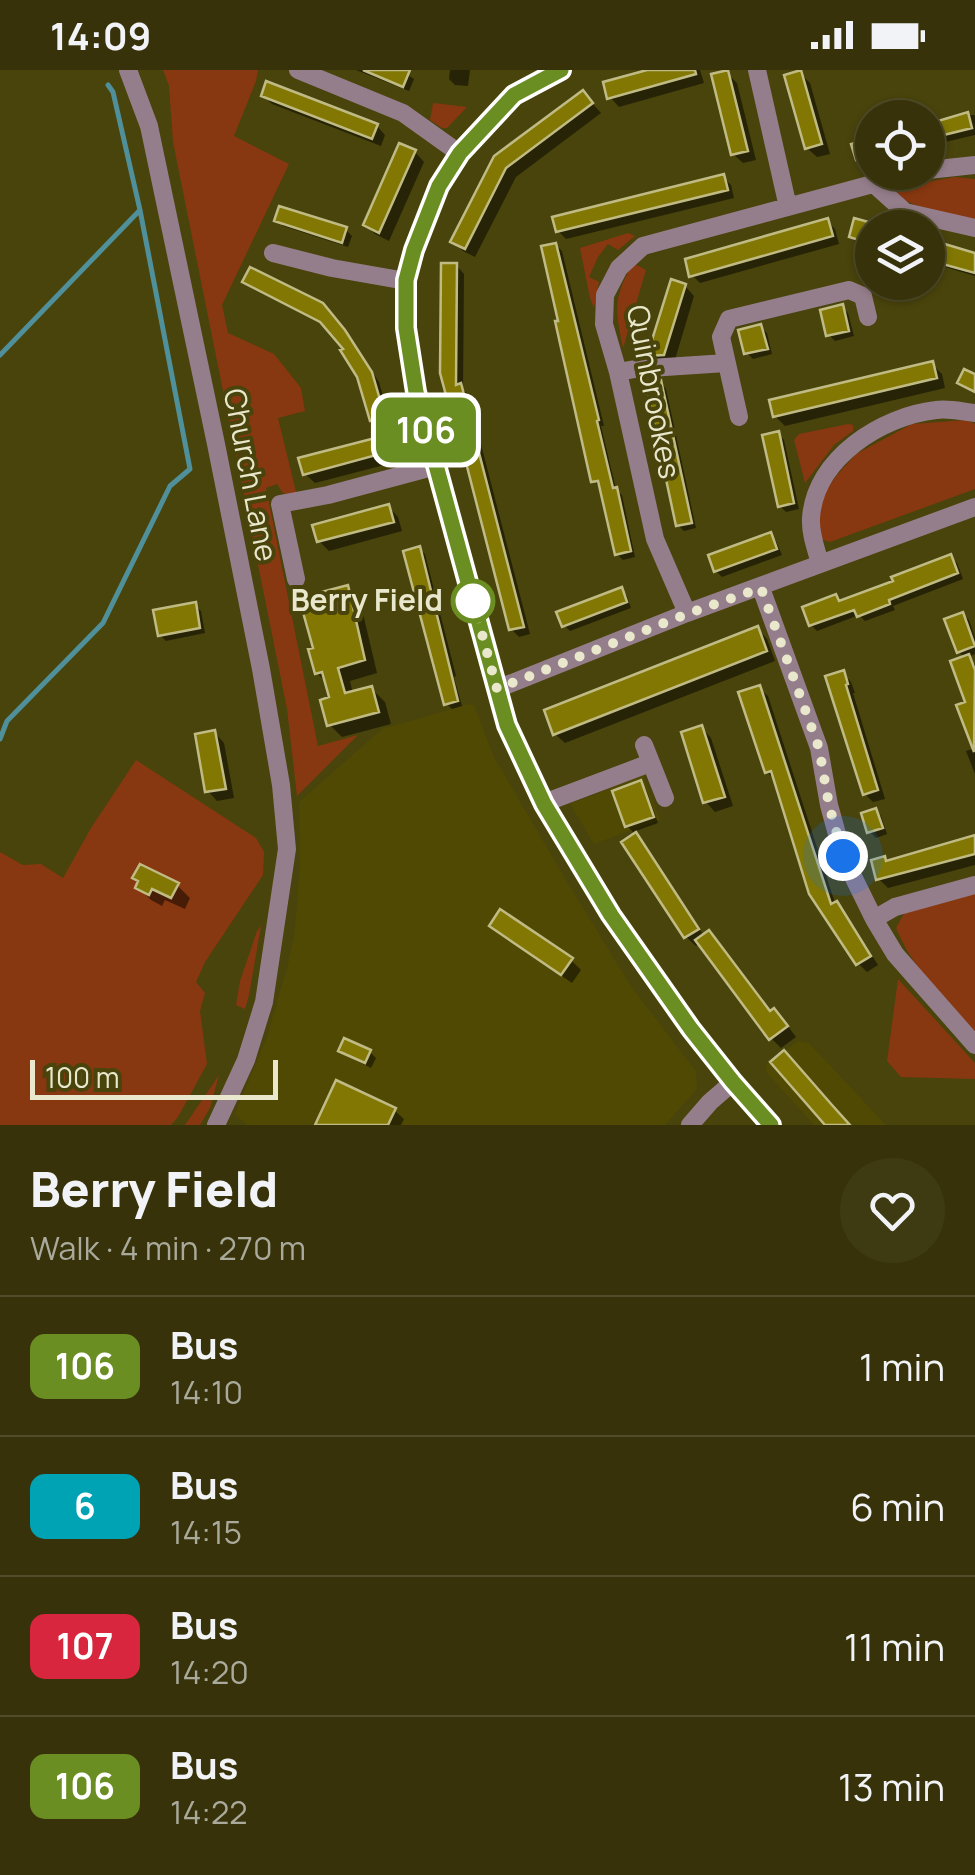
<!DOCTYPE html>
<html lang="en">
<head>
<meta charset="utf-8">
<style>
	body { margin:0; font-family:Manrope,sans-serif; background:#3e3a12; color:#f1f3f6; height:100vh; display:flex; flex-direction:column; font-size:38px; white-space:nowrap }
	* { box-sizing:border-box; margin:0 }
	p { font-size:32px; color:#aaaa9c }
	.icon { flex:none; width:55px; height:55px; fill:none; stroke:currentColor; stroke-width:2; stroke-linecap:round; stroke-linejoin:round }
	.map { position:relative; height:1055px; overflow:hidden }
	.panel { display:flex; flex-direction:column; background:#373209; flex:1 }
	.panel>* { flex:none }
	.badge { padding:0 20px; border-radius:15px; font-size:35px; line-height:65px }
	.buttons { position:absolute; left:855px; top:30px; display:grid; gap:20px }
	.buttons a { display:grid; place-items:center; width:90px; height:90px; border-radius:50%; background:#373209; box-shadow:0 2px 8px #0004,0 0 0 2px #514d2a; font-size:50px }
	.scale { position:absolute; left:30px; bottom:25px; width:248px; box-sizing:border-box; padding-left:10px; border:5px solid #e9e7cc; border-top:0; font-size:28px; line-height:35px; white-space:nowrap; color:#e9e7cc; -webkit-text-stroke:8px #49430c; paint-order:stroke }
	.you { position:absolute; width:50px; height:50px; margin:-25px; border:8px solid #fff; border-radius:50%; background:#1a73e8; box-shadow:0 0 0 15px #1a73e833 }
	.map>.badge { position:absolute; translate:-50% -50%; box-shadow:0 0 0 5px #fff }
	.round { display:grid; place-items:center; flex:none; width:105px; height:105px; border-radius:52px; background:#3e3a12 }
	.headline { display:flex; align-items:center; justify-content:space-between; height:170px; padding:0 30px }
	h1 { font-size:48px; font-weight:800; line-height:75px }
	ul { padding:0; list-style:none }
	li { display:flex; align-items:center; gap:30px; height:140px; padding:0 30px; border-top:2px solid #514d2a }
	li div { flex:1 }
	li b { display:block; font-size:38px }
	li em { font-style:normal }
	li .badge { min-width:110px; font-weight:700; text-align:center }
	.status { display:flex; justify-content:space-between; align-items:center; height:70px; padding:0 50px; background:#373209; direction:ltr }
	.status svg { height:28px; fill:currentColor }
	.map>svg:first-child { display:block }
	.built { fill:#504904 }
	.green { fill:#883810 }
	.shadow { fill:#0007 }
	.lines { fill:none; stroke-linecap:round; stroke-linejoin:round }
	.stream { stroke:#4f909a; stroke-width:5 }
	.building { fill:#817702; stroke:#c0bb85; stroke-width:2.5 }
	.minor { stroke:#957e8b; stroke-width:18 }
	.line-casing { stroke:#fff; stroke-width:22 }
	.line { stroke:#6b8e23; stroke-width:15 }
	.walk { stroke:#e9e7cc; stroke-width:10; stroke-dasharray:0 18 }
	.stop-dot { fill:#fff; stroke:#6b8e23; stroke-width:5 }
	.labels { text-anchor:middle; stroke-width:8; stroke-linejoin:round; paint-order:stroke }
	.street-label { font-size:30px; fill:#e9e7cc; stroke:#49430c }
	.stop-label { font-size:30px; font-weight:bold; fill:#e9e7cc; stroke:#49430c; text-anchor:end }
</style>
</head>
<body>
<div class="status"><b>14:09</b><svg viewBox="0 0 49 12"><path d="M0 12V9h3v3zM5 12V6h3v6zM10 12V3h3v9zM15 12V0h3v12zM26 1h20v11H26zM47 4h2v5h-2z"/></svg></div>
<div class="map">
<svg width="975" height="1055" viewBox="0 0 975 1055">
	<rect width="100%" height="100%" fill="#49430c"/>
	<!-- built -->
	<path class="built" d="M469,634L474,635L494,687L570,817L633,919L696,1001L697,1019L665,1055H247L235,1044L267,967L289,890L295,858L300,795L299,732L382,659Z
		M642,701L660,750L594,774L570,734L607,720L606,715Z
		M798,971L809,973L886,1055H814L766,1002V995Z"/>
	<!-- green -->
	<path class="green" d="M163,0H258L256,11L234,66L289,94L222,235L228,263L274,284L301,318L305,341L278,348L297,426L283,423L277,414L266,418L318,676L358,665L297,726L287,639L173,72L169,16Z
		M433,33L467,37L447,58H442L430,50Z
		M955,107L975,109V153L915,135L898,127L897,121L905,116Z
		M628,163L635,166L618,180L608,174L598,187L589,207L599,212L594,238L590,228L580,178Z
		M633,193L646,200L623,278C615,238 613,229 633,193Z
		M967,350L975,354V419L830,472L817,468L818,431L837,405L856,384L912,354Z
		M848,354L853,355V361L834,375L805,413L794,370L799,364Z
		M136,690L256,768L264,782L263,805L205,892L196,912L205,923L200,941L207,994L178,1047L171,1055H0V782L23,795L41,794L63,808L91,758Z
		M975,823V962C945,930 913,899 896,858L905,842Z
		M261,856L249,925L245,939L236,935L240,911L257,861Z
		M898,909L975,993V1009L901,1007L887,991Z
		M219,1005L210,1038L200,1055H185Z"/>
	<!-- shadow -->
	<path class="shadow" d="M356,0H400L414,9L409,21Z
		M450,0H470L468,16L455,15L449,9Z
		M656,0H700L704,13L619,37L610,27Z
		M727,3L737,13L756,90L743,93L733,84Z
		M800,3L810,13L830,84L817,87L807,78Z
		M583,23L601,43L516,107L475,187L463,181L453,171L496,88Z
		M263,25L377,56L385,65L381,76L272,34Z
		M967,45H975V65L928,76V56Z
		M872,70V92L864,94L858,89L854,75Z
		M415,82L424,92L389,171L375,164L366,155Z
		M723,107L731,115L734,128L566,169L558,161Z
		M277,150L346,160L352,166L348,177L283,156Z
		M827,151L835,159L839,174L700,213L692,205Z
		M856,151L880,158H872V177L857,173L851,167Z
		M928,171L975,184V206L928,192Z
		M556,175L562,181L604,356H601L616,419L622,425L635,487L623,490L617,484L600,417L594,411Z
		M456,195L464,204L463,320L468,324L530,564L519,567L511,559L443,302Z
		M245,211L330,244L352,270L379,312L391,354L380,358L372,350L359,306L347,280L328,257L253,219Z
		M685,216L694,226L674,293L659,294L650,285Z
		M842,237L848,243L854,266L835,271L829,265Z
		M761,257L767,263L772,284L753,289L747,283Z
		M932,294L942,304L945,318L785,356L775,346Z
		M660,312L666,319L696,458L684,461L678,455Z
		M778,364L784,370L799,439L786,442L780,436Z
		M378,369L388,379L392,393L315,413L305,404Z
		M389,437L398,447L402,461L329,481L319,471Z
		M770,465L776,471L782,485L722,507L716,501Z
		M419,479L425,484L456,606L454,607L462,636L452,639L446,633Z
		M951,487L957,493L963,509L893,536L895,540L865,551L859,545L817,561L811,555L836,527L841,533L896,512Z
		M347,518L360,531L377,603L350,611L353,624L372,619L385,632L391,654L342,667L329,654L333,629L328,614L317,603L316,579Z
		M621,520L627,526L631,538L570,561L564,555Z
		M195,535L201,541L205,563L166,571L160,565Z
		M963,544L969,550L975,567V584L968,587L975,595V672L971,668L972,632L965,588L959,582Z
		M758,559L767,569L775,591L565,673L555,664Z
		M843,603L851,612L855,623H853L885,729L873,732L865,724Z
		M759,618L768,626L835,833L845,843L878,895L867,902L858,893L812,823L777,712L767,702Z
		M702,658L711,668L733,736L715,742L706,732Z
		M215,663L224,673L234,728L217,731L208,721Z
		M975,678V704L966,681Z
		M640,713L646,719L658,753L633,762L627,756Z
		M875,740L881,746L887,764L876,768L870,762Z
		M635,765L645,775L704,866L771,943L784,951L796,967L781,978L771,968L701,873L696,876L686,867L625,772Z
		M975,768V795L888,818L879,809L888,793Z
		M177,815L190,828L185,839L165,830L162,836L151,830L138,817Z
		M492,856L571,890L581,900L572,913L502,865Z
		M341,980L370,982L376,988L371,998L347,986Z
		M394,1040L404,1049L401,1055H318Z"/>
	<g class="lines">
		<!-- stream -->
		<path class="stream" d="M0,285L140,140
			M0,669L7,651L103,553L170,416L190,399L140,140L113,22L108,15"/>
	</g>
	<!-- building -->
	<path class="building" d="M363,0H410L403,17Z
		M647,0H695L696,4L607,29L603,12Z
		M728,0L748,81L731,85L711,4Z
		M801,0L822,74L805,79L784,5Z
		M266,11L378,54L372,69L261,26Z
		M583,20L593,33L506,98L465,179L450,172L494,86Z
		M968,42L972,58L928,69V54Z
		M872,68V85L856,90L851,74Z
		M399,73L416,80L379,163L363,155Z
		M724,104L728,120L556,162L552,147Z
		M279,136L347,157L342,173L274,151Z
		M828,148L833,166L689,207L685,189Z
		M854,148L872,153V174L849,167Z
		M928,169L975,183V203L928,190Z
		M556,173L599,350L597,351L613,418L617,417L631,481L615,485L598,411L591,412L555,251H558L541,176Z
		M441,193H457L456,315L461,313L524,557L509,560L462,377H460L440,303Z
		M250,197L323,233L345,260L372,302L385,347L370,351L357,307L340,280L343,279L320,252L242,212Z
		M671,209L686,214L664,285L647,286Z
		M843,234L849,261L826,266L820,240Z
		M761,254L768,279L744,284L738,260Z
		M933,291L937,308L773,347L769,330Z
		M964,299L975,304V322L957,313Z
		M661,310L692,453L676,456L645,311Z
		M779,361L794,433L778,437L762,365Z
		M379,367L384,383L303,405L298,388Z
		M389,434L394,452L317,472L312,455Z
		M771,462L777,479L714,502L708,485Z
		M420,476L458,631L444,635L403,481Z
		M951,484L958,503L889,530L890,534L857,547L854,540L809,556L802,537L836,524L839,531L893,511L891,507Z
		M348,515L365,590L338,598L345,623L372,616L379,642L327,656L320,630L329,627L322,602L315,604L308,579L313,578L299,528Z
		M622,517L627,532L562,557L556,542Z
		M196,532L200,558L158,566L153,540Z
		M963,542L975,576L957,583L944,549Z
		M758,556L767,581L553,665L544,640Z
		M969,584L975,600L974,682L956,635L965,632L950,591Z
		M844,600L848,614L846,615L878,720L863,725L825,606Z
		M760,615L831,834L837,831L871,886L856,895L809,824L771,701L765,703L738,622Z
		M702,655L725,727L703,733L681,662Z
		M215,660L226,719L205,722L195,664Z
		M641,710L654,747L625,757L612,721Z
		M876,738L883,758L867,763L861,743Z
		M636,762L699,859L684,868L621,772Z
		M975,765V784L876,810L871,790L885,786L886,791Z
		M140,794L179,813L171,828L152,819L149,825L135,818L138,811L132,808Z
		M500,839L573,888L561,905L489,856Z
		M709,860L770,941L774,938L788,956L769,970L695,870Z
		M344,968L371,980L365,993L338,981Z
		M784,980L832,1035L850,1055H825L770,992Z
		M336,1010L396,1038L388,1055H315Z"/>
	<g class="lines">
		<!-- minor -->
		<path class="minor" d="M128,0L149,56L216,374L261,599L281,715L287,779L264,932L246,990L216,1055
			M298,0L403,43L459,83
			M561,0L514,25L459,83L439,116L414,180L406,211V257L416,321L507,655L544,733L611,845L691,959L733,1012L771,1055
			M757,0L788,137
			M928,100L975,95
			M874,114L905,142L975,158
			M273,183L332,198L406,211
			M618,302L635,299L726,293
			M739,347L721,267L729,249L849,220L863,226L868,247
			M820,493C816,479 810,463 811,448C815,388 882,346 936,340C949,338 963,342 975,343
			M296,509L280,434L328,425L436,396
			M761,518L819,678L829,735L843,786L874,849L895,884L975,975
			M687,543L655,469L618,302L604,254L605,225L619,198L643,176L917,102
			M497,619L687,543L975,437
			M644,675L665,728
			M544,733L650,693
			M874,849L895,837L975,815
			M690,1055L710,1032L733,1012"/>
	</g>
	<g class="lines">
		<defs>
			<path id="line" d="M561,0L514,25L460,83L439,116L414,180L406,210V258L416,322L507,655L544,734L611,845L691,959L733,1012L771,1055"/>
		</defs>
		<!-- line casing -->
		<use href="#line" class="line-casing"/>
		<!-- line -->
		<use href="#line" class="line"/>
		<!-- walk -->
		<path class="walk" d="M473,531L497,619L687,544L761,518L819,678L829,735L843,786"/>
	</g>
	<!-- markers -->
	<circle class="stop-dot" cx="473" cy="531" r="20"/>
	<g class="labels">
		<!-- street labels -->
		<g class="street-label">
			<text transform="translate(653 322) rotate(79)" y="10">Quinbrookes</text>
			<text transform="translate(250 405) rotate(79)" y="10">Church Lane</text>
		</g>
		<!-- stop labels -->
		<g class="stop-label">
			<text x="443" y="541">Berry Field</text>
		</g>
	</g>
</svg>
<div class="buttons">
<a><svg class="icon" aria-label="locate" viewBox="0 0 24 24"><circle cx="12" cy="12" r="6"/><path d="M12 2v4M12 18v4M2 12h4M18 12h4"/></svg></a>
<a><svg class="icon" aria-label="layers" viewBox="0 0 24 24"><path d="M12 4l9 5-9 5-9-5zM3 14l9 5 9-5"/></svg></a>
</div>
<div class="scale">100 m</div>
<div class="you" style="left:843px;top:786px"></div>
<b class="badge" style="left:426px;top:360px;background:#6b8e23;color:#fff">106</b>
</div>
<section class="panel">
<div class="headline"><div><h1>Berry Field</h1><p>Walk · 4 min · 270 m</p></div><a class="round"><svg class="icon" aria-label="heart" viewBox="0 0 24 24"><path d="M12 20l-8-8c-3-5 5-10 8-4 3-6 11-1 8 4z"/></svg></a></div>
<ul>
<li><span class="badge" style="background:#6b8e23;color:#fff">106</span><div><b>Bus</b><p>14:10</p></div><em>1 min</em></li>
<li><span class="badge" style="background:#00a3b4;color:#fff">6</span><div><b>Bus</b><p>14:15</p></div><em>6 min</em></li>
<li><span class="badge" style="background:#d7263d;color:#fff">107</span><div><b>Bus</b><p>14:20</p></div><em>11 min</em></li>
<li><span class="badge" style="background:#6b8e23;color:#fff">106</span><div><b>Bus</b><p>14:22</p></div><em>13 min</em></li>
</ul>
</section>
</body>
</html>
